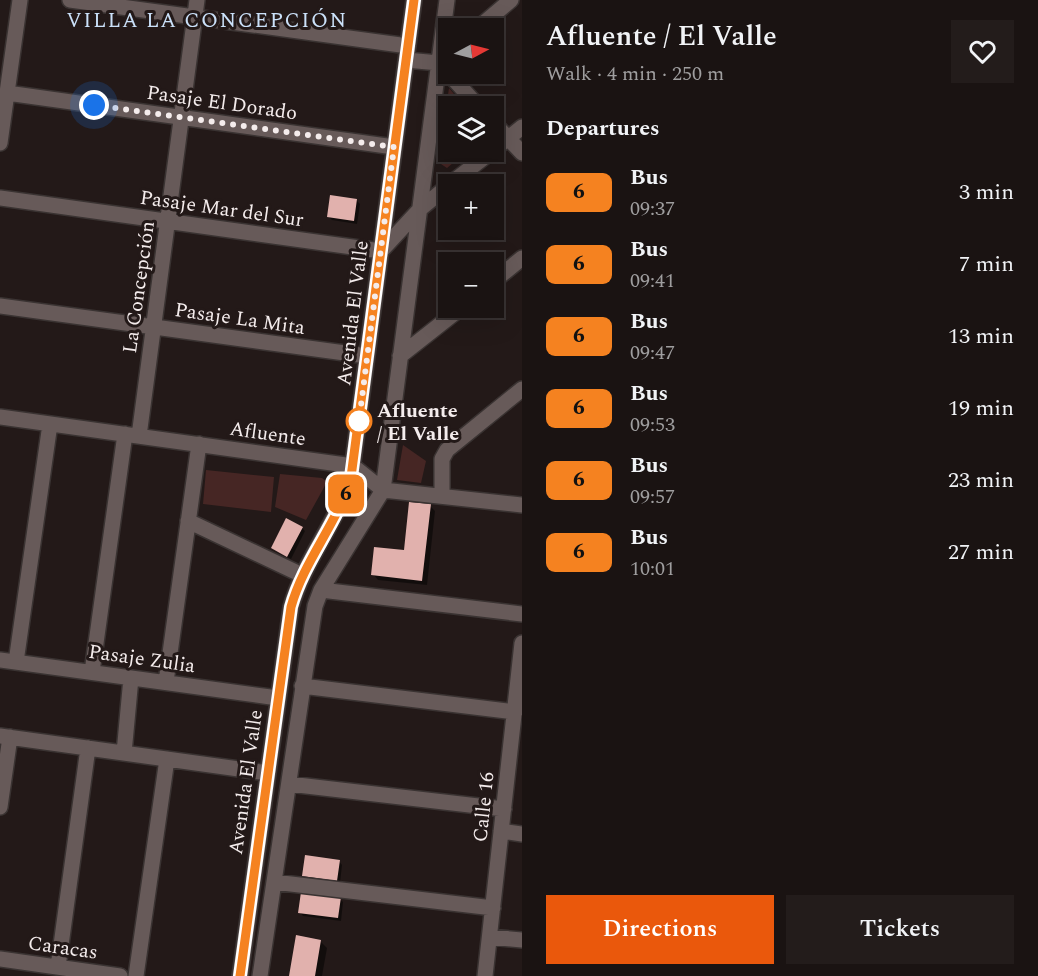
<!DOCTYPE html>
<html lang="en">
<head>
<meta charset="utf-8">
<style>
	body { margin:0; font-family:Spectral,serif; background:#231c1b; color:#f1f3f6; height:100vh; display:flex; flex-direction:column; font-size:22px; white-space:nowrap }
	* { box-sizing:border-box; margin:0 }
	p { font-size:20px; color:#9f9e9f }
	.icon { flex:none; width:33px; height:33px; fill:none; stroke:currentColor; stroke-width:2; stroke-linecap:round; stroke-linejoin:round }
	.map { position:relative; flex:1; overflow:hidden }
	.side { display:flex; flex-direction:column; background:#1a1312; width:516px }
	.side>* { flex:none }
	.badge { padding:0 12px; border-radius:9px; font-size:21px; line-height:39px }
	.needle { width:39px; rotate:83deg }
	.controls { position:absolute; left:438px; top:18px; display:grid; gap:12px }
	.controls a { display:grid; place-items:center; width:66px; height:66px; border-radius:0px; background:#1a1312; box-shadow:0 6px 24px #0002,0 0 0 2px #383232; font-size:30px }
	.you { position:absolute; width:30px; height:30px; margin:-15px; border:4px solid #fff; border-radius:50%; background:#1a73e8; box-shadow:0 0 0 9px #1a73e833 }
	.map>.badge { position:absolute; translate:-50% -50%; box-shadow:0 0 0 3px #fff }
	h2 { padding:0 24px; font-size:22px; line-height:54px }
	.round { display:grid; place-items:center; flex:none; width:63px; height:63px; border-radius:0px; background:#231c1b }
	.summary { display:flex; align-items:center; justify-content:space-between; height:102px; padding:0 24px }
	h1 { font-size:28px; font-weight:600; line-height:45px }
	.action { display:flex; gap:12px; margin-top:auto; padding:12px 24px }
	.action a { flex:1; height:69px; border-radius:0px; background:#ea580c; color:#fff; font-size:24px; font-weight:600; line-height:69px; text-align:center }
	.action a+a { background:#231c1b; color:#f1f3f6 }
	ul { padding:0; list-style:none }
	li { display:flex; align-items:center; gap:18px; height:72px; padding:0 24px }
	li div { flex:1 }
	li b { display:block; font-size:22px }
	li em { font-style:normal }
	li .badge { min-width:66px; font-weight:700; text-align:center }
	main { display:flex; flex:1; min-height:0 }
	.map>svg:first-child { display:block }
	.green { fill:#462624 }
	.shadow { fill:#0007 }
	.building { fill:#e1b1ad }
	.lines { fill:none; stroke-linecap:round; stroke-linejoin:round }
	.minor-casing { stroke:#3a3332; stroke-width:18 }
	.minor { stroke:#675a59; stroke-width:15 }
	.line-casing { stroke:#fff; stroke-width:14 }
	.line { stroke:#f58220; stroke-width:9 }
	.walk { stroke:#f4ecec; stroke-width:6; stroke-dasharray:0 10.8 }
	.stop-dot { fill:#fff; stroke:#f58220; stroke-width:3 }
	.labels { text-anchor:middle; stroke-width:6; stroke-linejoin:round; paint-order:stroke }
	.street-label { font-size:20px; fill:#f4ecec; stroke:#231918 }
	.stop-label { font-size:20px; font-weight:bold; fill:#f4ecec; stroke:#231918; text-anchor:start }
	.neighbourhood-label { font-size:21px; letter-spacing:1.5px; fill:#cbe1f9; stroke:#231918 }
</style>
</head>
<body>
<main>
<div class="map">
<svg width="522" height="976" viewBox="0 0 522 976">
	<rect width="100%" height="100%" fill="#231918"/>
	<!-- green -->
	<path class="green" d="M449,88L464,106H448V152H466L447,168L438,162Z
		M403,445L426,461L421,483L397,480Z
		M206,470L274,477L271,512L203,504Z
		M280,474L322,478L327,482L306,520L275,507Z"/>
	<!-- shadow -->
	<path class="shadow" d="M356,200L360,204L357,224L332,220L329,217Z
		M443,264L448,265V285L440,281Z
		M430,506L435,511L427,585L378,580L373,574L405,552Z
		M302,528L305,531L291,559L272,548Z
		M339,861L342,865L340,883L307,879L304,875Z
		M340,899L343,902L341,921L303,916L300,912Z
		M320,941L327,948L322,976H291Z"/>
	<!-- building -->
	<path class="building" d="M330,195L357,199L354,221L327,217Z
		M442,263L448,264V283L439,281Z
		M409,502L431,504L422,581L371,575L374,547L404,550Z
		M286,518L303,527L287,557L271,548Z
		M305,855L340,860L337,881L302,876Z
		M301,892L341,897L338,918L298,913Z
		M296,935L321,940L315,976H289Z"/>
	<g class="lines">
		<defs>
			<path id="minor" d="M70,0L408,46
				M478,28L511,0
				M406,60L439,63
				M439,63L478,106
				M7,93L394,147
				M494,123L522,153
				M0,143L20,0
				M501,144L522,127
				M450,184L491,152
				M0,198L381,251L420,209L448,186
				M494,281L522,258
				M0,306L367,356
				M400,356L461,308
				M0,417L353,466L383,490L522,505
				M139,436L197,0
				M442,496V459L447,450L522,389
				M188,521L302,575
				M321,590L522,614
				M0,660L278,698
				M16,662L50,424
				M92,672L125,434
				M166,682L199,444
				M302,686L515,712
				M0,736L268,773
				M124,753L131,678
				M289,784L504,809
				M0,807L10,737
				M501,831L522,834
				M274,882L493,908
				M490,937L522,940
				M0,959L120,976
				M58,967L88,748
				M136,976L167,759
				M240,976L291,607C304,560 337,523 351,477L414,0
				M260,976L315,606L321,590L383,490L447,0
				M485,976L522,643"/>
		</defs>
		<!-- minor casing -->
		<use href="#minor" class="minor-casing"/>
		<!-- minor -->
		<use href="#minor" class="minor"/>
	</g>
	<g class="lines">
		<defs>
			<path id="line" d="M240,976L291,607C304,560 338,523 351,477L414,0"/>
		</defs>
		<!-- line casing -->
		<use href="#line" class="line-casing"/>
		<!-- line -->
		<use href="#line" class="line"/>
		<!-- walk -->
		<path class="walk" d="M94,105L394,147L359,421"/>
	</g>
	<!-- markers -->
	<circle class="stop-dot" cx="359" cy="421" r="12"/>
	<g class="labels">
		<!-- street labels -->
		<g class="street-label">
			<text transform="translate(222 102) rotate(8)" y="7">Pasaje El Dorado</text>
			<text transform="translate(222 208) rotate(8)" y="7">Pasaje Mar del Sur</text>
			<text transform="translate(138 287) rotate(-82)" y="7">La Concepción</text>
			<text transform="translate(352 313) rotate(-83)" y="7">Avenida El Valle</text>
			<text transform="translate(240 318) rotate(8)" y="7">Pasaje La Mita</text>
			<text transform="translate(268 433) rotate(8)" y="7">Afluente</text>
			<text transform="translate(142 658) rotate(8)" y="7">Pasaje Zulia</text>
			<text transform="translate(245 782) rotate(-82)" y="7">Avenida El Valle</text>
			<text transform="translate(483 807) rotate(-84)" y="7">Calle 16</text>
			<text transform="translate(63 947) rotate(8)" y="7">Caracas</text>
		</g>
		<!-- stop labels -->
		<g class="stop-label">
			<text x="377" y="417">Afluente<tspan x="377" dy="23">/ El Valle</tspan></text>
		</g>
		<!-- neighbourhood labels -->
		<g class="neighbourhood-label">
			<text x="207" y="27">VILLA LA CONCEPCIÓN</text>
		</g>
	</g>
</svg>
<div class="controls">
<a><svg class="needle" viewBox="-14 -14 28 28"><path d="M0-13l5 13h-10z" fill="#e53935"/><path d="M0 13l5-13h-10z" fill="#9f9e9f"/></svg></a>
<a><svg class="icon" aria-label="layers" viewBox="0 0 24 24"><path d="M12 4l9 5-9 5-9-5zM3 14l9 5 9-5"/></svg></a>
<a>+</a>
<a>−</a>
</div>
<div class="you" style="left:94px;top:105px"></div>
<b class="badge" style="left:346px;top:494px;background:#f58220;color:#111">6</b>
</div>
<section class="side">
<div class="summary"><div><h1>Afluente / El Valle</h1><p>Walk · 4 min · 250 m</p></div><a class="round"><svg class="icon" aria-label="heart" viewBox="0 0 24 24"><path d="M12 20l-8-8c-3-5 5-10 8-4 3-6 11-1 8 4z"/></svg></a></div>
<h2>Departures</h2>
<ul>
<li><span class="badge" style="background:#f58220;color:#111">6</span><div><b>Bus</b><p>09:37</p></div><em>3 min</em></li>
<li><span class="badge" style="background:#f58220;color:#111">6</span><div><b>Bus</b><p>09:41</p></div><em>7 min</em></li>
<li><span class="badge" style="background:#f58220;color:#111">6</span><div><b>Bus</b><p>09:47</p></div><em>13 min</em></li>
<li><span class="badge" style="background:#f58220;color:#111">6</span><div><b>Bus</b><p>09:53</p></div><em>19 min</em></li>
<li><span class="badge" style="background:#f58220;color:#111">6</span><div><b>Bus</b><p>09:57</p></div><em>23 min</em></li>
<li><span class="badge" style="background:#f58220;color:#111">6</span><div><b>Bus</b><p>10:01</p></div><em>27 min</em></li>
</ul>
<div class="action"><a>Directions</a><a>Tickets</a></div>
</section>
</main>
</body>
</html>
